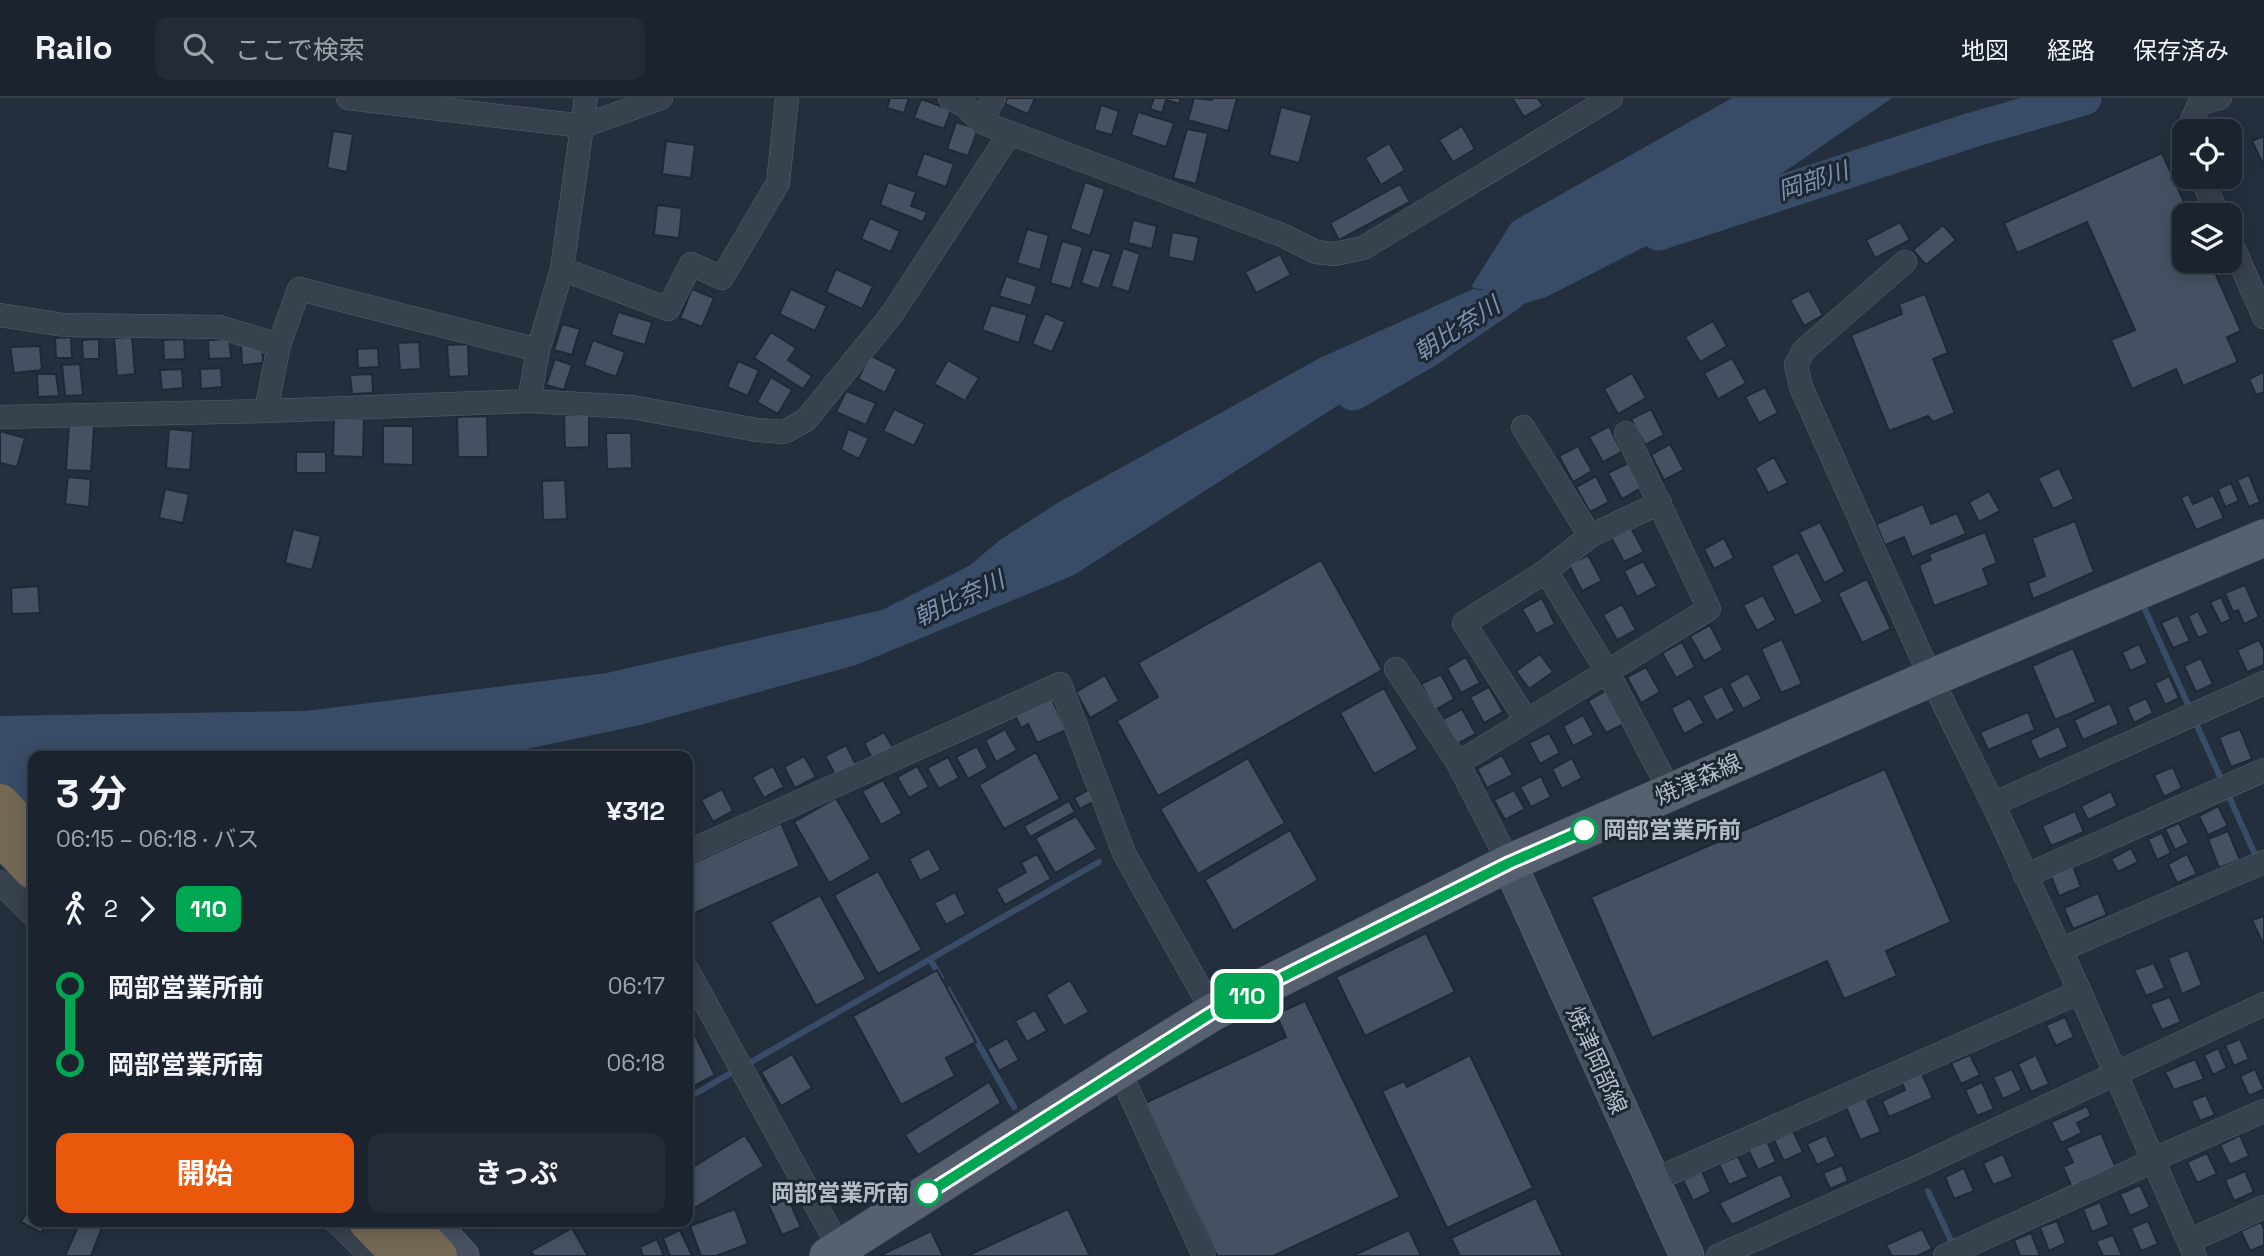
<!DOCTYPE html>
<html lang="ja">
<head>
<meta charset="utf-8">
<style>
	body { margin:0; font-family:"Space Grotesk","Noto Sans JP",sans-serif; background:#242b36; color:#f1f3f6; height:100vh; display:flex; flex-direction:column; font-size:26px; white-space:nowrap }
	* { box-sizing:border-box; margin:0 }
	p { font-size:23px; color:#a0a4aa }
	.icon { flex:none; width:38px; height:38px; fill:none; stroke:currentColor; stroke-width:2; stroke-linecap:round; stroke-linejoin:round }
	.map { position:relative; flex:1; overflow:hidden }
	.sheet { position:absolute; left:28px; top:653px; width:665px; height:476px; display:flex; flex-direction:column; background:#1b232e; border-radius:14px; box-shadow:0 4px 18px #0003,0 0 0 2px #39404a }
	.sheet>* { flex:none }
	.badge { padding:0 14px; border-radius:10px; font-size:24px; line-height:46px }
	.buttons { position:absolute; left:2172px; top:21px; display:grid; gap:14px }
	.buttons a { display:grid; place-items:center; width:70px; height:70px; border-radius:14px; background:#1b232e; box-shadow:0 4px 18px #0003,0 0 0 2px #39404a; font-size:35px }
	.map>.badge { position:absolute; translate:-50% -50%; box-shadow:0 0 0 4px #fff }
	.legs { display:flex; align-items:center; gap:10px; height:77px; padding:0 28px; font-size:23px }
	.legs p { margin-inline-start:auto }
	.overview { display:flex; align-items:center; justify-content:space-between; height:119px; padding:0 28px }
	h1 { font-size:38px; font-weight:700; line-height:52px }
	.action { display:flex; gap:14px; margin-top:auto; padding:14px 28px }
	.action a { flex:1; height:80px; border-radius:14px; background:#ea580c; color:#fff; font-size:28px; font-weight:700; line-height:80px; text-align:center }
	.action a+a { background:#242b36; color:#f1f3f6 }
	ul { padding:0 28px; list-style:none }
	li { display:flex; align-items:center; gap:24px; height:77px; font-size:26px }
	li i { display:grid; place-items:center; width:10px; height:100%; margin:0 9px; background:currentColor }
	li i::after { content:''; width:18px; height:18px; margin:-9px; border:5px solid; border-radius:50%; background:#1b232e }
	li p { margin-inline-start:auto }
	li:first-child i { background:linear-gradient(#0000 50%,currentColor 0) }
	li:last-child i { background:linear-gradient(currentColor 50%,#0000 0) }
	header { display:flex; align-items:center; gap:42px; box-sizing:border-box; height:98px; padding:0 35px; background:#1b232e; border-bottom:2px solid #39404a }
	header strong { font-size:33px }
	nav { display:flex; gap:38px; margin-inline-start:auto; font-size:24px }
	.search { width:490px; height:63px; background:#242b36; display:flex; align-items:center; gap:18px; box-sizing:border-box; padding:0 24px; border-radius:14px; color:#a0a4aa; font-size:26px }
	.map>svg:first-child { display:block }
	.water { fill:#394c67 }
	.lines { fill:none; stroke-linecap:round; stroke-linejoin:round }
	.stream { stroke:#394c67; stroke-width:6 }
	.river { stroke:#394c67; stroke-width:35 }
	.building { fill:#455162; stroke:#1f2835; stroke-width:2 }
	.street-casing { stroke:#565f6c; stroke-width:24 }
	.secondary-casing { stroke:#565f6c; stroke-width:35 }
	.primary-casing { stroke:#414a57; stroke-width:38 }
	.highway-casing { stroke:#434c59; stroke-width:40 }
	.street { stroke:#38414e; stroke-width:23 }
	.secondary { stroke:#465061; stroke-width:33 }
	.primary { stroke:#56606e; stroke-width:37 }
	.highway { stroke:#746855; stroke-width:38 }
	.line-1-casing { stroke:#fff; stroke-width:16 }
	.line-1 { stroke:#00a651; stroke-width:10 }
	.stop-1-dot { fill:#fff; stroke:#00a651; stroke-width:3.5 }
	.labels { text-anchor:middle; stroke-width:6; stroke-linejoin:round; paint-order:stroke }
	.street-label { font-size:23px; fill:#b4bcc9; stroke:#1d2633 }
	.stop-label { font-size:23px; font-weight:bold; fill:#b4bcc9; stroke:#1d2633; text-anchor:start }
	.water-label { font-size:24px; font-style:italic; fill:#7c92b1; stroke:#1d2633 }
</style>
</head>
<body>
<header>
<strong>Railo</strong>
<div class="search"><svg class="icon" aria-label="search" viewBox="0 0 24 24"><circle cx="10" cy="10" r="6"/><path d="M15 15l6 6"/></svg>ここで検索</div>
<nav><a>地図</a><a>経路</a><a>保存済み</a></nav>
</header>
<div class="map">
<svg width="2264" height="1158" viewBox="0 0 2264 1158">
	<rect width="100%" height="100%" fill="#242f3e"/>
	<!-- water -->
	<path class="water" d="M1732,0H1892L1762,89L1546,199L1471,222L1074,477L856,567L640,627L494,658H33V712L0,715V618L306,613L607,575L882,512L969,468L1000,442L1059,404L1320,260L1473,191L1488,193L1471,189L1512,124Z"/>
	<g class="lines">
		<!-- stream -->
		<path class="stream" d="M2142,505L2191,613
			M2195,623L2258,763
			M930,861L941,880
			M948,892L1014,1009
			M746,967L1099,764
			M688,1000L736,972
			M1928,1093L1954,1149"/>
		<!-- river -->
		<path class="river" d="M1658,135L1972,32L2084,0
			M1353,295L1427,252L1509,196"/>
	</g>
	<!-- building -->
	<path class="building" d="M890,0H909L904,15L887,10Z
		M1007,0H1035L1028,16L1005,6Z
		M1154,0H1181L1179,6L1166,2L1162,15L1150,11Z
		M1194,0L1212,2V0H1237L1228,33L1188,22Z
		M1512,0H1538L1543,8L1524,19Z
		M921,1L951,12L944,31L914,20Z
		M1101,7L1119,13L1112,37L1094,32Z
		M1281,9L1312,17L1299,65L1269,57Z
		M1138,14L1174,25L1166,49L1131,37Z
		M956,24L978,31L968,58L947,51Z
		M1462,28L1475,51L1453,64L1439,42Z
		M1187,31L1208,35L1196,86L1173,80Z
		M333,33L353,36L347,74L327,70Z
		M2264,38V68L2252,43Z
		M666,43L695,47L691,80L662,76Z
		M1389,45L1405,72L1381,87L1365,60Z
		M924,55L954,66L946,89L916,78Z
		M2162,55L2190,117H2184V163H2210L2241,233L2227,239L2238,264L2183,288L2176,271L2132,291L2111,242L2135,232L2087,124L2017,155L2004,125Z
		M888,84L916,94L911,108L927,114L923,124L880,107Z
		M1085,84L1105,91L1090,138L1070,131Z
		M1400,86L1410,104L1339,142L1330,125Z
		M657,107L682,110L679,140L654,137Z
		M870,120L900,133L891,154L861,141Z
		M1133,122L1157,128L1152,151L1128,145Z
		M1900,124L1910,142L1875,160L1866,142Z
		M1943,127L1956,142L1926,167L1913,152Z
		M1027,131L1049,137L1040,172L1017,165Z
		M1172,134L1199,139L1194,164L1168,159Z
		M1062,143L1083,149L1071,191L1050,185Z
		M1123,150L1140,156L1129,194L1111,188Z
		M1092,151L1111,156L1099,191L1081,185Z
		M1280,156L1291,177L1256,195L1245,174Z
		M836,171L873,188L862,211L826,194Z
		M1006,178L1037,188L1031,208L999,198Z
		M692,191L714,200L702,229L680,220Z
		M791,191L827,208L815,233L779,216Z
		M1809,192L1823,217L1804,228L1790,202Z
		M1925,196L1948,255L1933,261L1955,315L1933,324L1928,318L1889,333L1851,237L1902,216L1899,206Z
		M991,207L1027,217L1019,245L982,232Z
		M618,214L652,224L645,247L611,237Z
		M1045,215L1065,224L1052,254L1032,246Z
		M1713,223L1727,248L1700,264L1685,239Z
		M562,226L580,231L572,257L554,252Z
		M771,234L796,250L788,262L812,278L803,291L754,260Z
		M71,239L72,260H56L55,240Z
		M132,239L135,276L117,278L114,240Z
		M99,241V261H83L82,242Z
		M184,241L185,261L164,262L163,242Z
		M229,241L231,260L209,261L208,242Z
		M593,242L625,254L616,279L584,267Z
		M419,244L421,271L400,272L398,245Z
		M262,246L263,265L242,267L241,247Z
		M468,246L469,278L449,279L447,247Z
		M40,248L42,272L14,275L10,249Z
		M378,250L379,269L358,270L357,251Z
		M870,257L897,271L885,295L858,281Z
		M1732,260L1746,285L1718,301L1704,275Z
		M555,261L572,267L564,292L546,287Z
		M948,262L979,280L965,303L934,286Z
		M738,263L759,272L748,298L727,289Z
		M80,266L83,297L65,298L62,267Z
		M221,270L222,289L201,291L200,271Z
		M182,271L183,290L162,292L160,272Z
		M2264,274V294L2256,297L2249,281Z
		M1632,275L1646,300L1618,316L1604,291Z
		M37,276H56L59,298L38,299Z
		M372,276L373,295L352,296L350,277Z
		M771,279L792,292L778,316L757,304Z
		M1765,289L1778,315L1759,325L1745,299Z
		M846,293L876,305L866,327L836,314Z
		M894,311L925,326L914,348L883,333Z
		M1651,311L1664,337L1645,347L1631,321Z
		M564,317H589V349L565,350Z
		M487,318L488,359H458L457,319Z
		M334,320L364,321L363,359L333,358Z
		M69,327L94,328L91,373L66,372Z
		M383,328H413V367L383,366Z
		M1609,328L1622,354L1603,364L1589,339Z
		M169,331L193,333L190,372L166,370Z
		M848,331L869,340L859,361L841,352Z
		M0,333L25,340L17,369L0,365Z
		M606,335H631L632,370L607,371Z
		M1670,346L1684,372L1664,382L1651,357Z
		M1578,348L1592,373L1573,384L1559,358Z
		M296,354H326V375H296Z
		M1774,359L1788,385L1768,395L1755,370Z
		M1628,365L1641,390L1622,401L1608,375Z
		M2059,370L2074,401L2053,411L2038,380Z
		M2249,377L2260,404L2249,409L2237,382Z
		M1596,378L1609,404L1590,414L1576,389Z
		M68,379L91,381L89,409L65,406Z
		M565,382L567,421L543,422L542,383Z
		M2231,385L2239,403L2225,409L2218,391Z
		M165,391L189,396L183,425L159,420Z
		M1989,393L2000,413L1979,424L1969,404Z
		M2188,396L2193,406L2213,397L2224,420L2196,432L2181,400Z
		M1923,406L1931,426L1957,415L1966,436L1912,459L1904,439L1885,447L1876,426Z
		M2075,423L2094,474L2033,501L2028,485L2045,478L2032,440Z
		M1820,424L1845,474L1824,485L1799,434Z
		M1630,428L1644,454L1624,464L1611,439Z
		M293,431L321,438L312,472L285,465Z
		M1985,434L1997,465L1983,471L1989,487L1934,508L1919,467L1931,462L1929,456Z
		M1724,440L1734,460L1714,471L1704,451Z
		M1798,454L1823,504L1795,518L1771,468Z
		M1588,457L1602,483L1582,493L1569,467Z
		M1321,462L1382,572L1158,698L1117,623L1158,599L1138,565Z
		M1643,463L1657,488L1637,499L1624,473Z
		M1867,481L1891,531L1862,545L1838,495Z
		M2245,487L2259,519L2244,526L2238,512L2233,514L2225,495Z
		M38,488L40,515L12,516L11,490Z
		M1763,497L1776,522L1757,533L1743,507Z
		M2221,499L2231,521L2221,526L2210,504Z
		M1542,500L1555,526L1536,536L1522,511Z
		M1622,506L1636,532L1617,542L1603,517Z
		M2198,513L2209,535L2198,540L2188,518Z
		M2178,517L2190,543L2173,550L2161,525Z
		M1710,527L1723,552L1704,563L1690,538Z
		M1782,541L1802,586L1781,595L1761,551Z
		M2259,542L2264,552V567L2247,574L2237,552Z
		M1682,544L1695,569L1676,580L1662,555Z
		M2139,546L2148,565L2130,573L2122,554Z
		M2073,550L2096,604L2055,622L2032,568Z
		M1540,556L1553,574L1529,591L1516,573Z
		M1466,559L1480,585L1461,595L1447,570Z
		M2201,560L2213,586L2196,594L2184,568Z
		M1646,569L1660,594L1641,605L1627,579Z
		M1748,575L1762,601L1743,611L1729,586Z
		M1441,576L1454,601L1435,612L1421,586Z
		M1105,577L1119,603L1090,620L1076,594Z
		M2169,578L2179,600L2165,607L2155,585Z
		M1722,588L1735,613L1716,623L1702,598Z
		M1489,589L1503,614L1484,625L1470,599Z
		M1384,590L1418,651L1374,676L1340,615Z
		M1607,592L1626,625L1606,635L1588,603Z
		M1690,600L1704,625L1684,636L1671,610Z
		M2146,600L2153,615L2134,625L2127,609Z
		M1052,601L1066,632L1037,645L1028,626L1021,630L1015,617Z
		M2110,605L2119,626L2083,642L2074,622Z
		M1462,611L1476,636L1457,646L1443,621Z
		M2028,614L2035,632L1988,652L1980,634Z
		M1583,617L1594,637L1573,648L1563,628Z
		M2059,628L2068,649L2039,662L2030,642Z
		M1005,631L1017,652L996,664L985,642Z
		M2240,631L2252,661L2231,669L2219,639Z
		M884,634L896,655L875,666L864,645Z
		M1549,635L1560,655L1540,666L1529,645Z
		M846,647L857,669L837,680L825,658Z
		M977,648L988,670L968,681L956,659Z
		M1036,654L1060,701L1004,731L979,687Z
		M1502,657L1513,677L1487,690L1477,671Z
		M804,658L816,679L795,690L784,669Z
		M948,659L959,680L939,691L927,670Z
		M1248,660L1285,725L1198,776L1160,711Z
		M1572,660L1582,680L1562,691L1552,671Z
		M773,668L784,689L764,700L752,679Z
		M917,668L929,689L909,700L897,679Z
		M2173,669L2182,690L2164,699L2154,677Z
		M1885,671L1951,824L1886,853L1897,878L1844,901L1827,863L1652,940L1591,799Z
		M1541,678L1551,699L1531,709L1520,689Z
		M883,682L902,715L881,727L862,693Z
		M1092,690L1097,702L1080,711L1074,700Z
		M722,691L733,713L713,724L701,702Z
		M1514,692L1525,711L1505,722L1494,702Z
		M2111,693L2117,708L2088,722L2081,708Z
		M836,700L871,761L829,785L794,724Z
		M1069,703L1075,714L1030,739L1024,728Z
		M2218,708L2228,728L2208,737L2199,718Z
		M2075,713L2084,734L2051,748L2042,728Z
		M1076,718L1097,751L1055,775L1035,740Z
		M781,725L800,768L688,818V767Z
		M2179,725L2189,745L2175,752L2165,731Z
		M1290,732L1318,782L1233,833L1205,782Z
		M2228,733L2240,762L2219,770L2208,741Z
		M2162,735L2171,755L2157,762L2148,741Z
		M929,750L941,772L920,783L909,761Z
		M2131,750L2138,764L2118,774L2111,761Z
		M1037,756L1051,781L1005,807L996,791L1026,774L1021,765Z
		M2187,756L2197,776L2177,785L2168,766Z
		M2072,766L2081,789L2059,798L2050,776Z
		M878,773L922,852L878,876L834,797Z
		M955,794L966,816L946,827L934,805Z
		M2098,795L2107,817L2073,831L2064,810Z
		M820,797L866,881L816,908L770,824Z
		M2264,818V848L2252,822Z
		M1426,835L1455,894L1365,938L1336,879Z
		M2188,852L2202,887L2182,896L2168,860Z
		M2154,865L2165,890L2146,898L2134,872Z
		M937,872L976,944L946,960L955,978L901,1007L853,918Z
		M1070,882L1089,914L1064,928L1046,897Z
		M2170,899L2181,924L2162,932L2150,906Z
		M1305,903L1400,1099L1273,1158H1217L1145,1005L1286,939L1276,916Z
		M1035,912L1047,933L1027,944L1015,923Z
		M2065,919L2074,939L2056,948L2046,927Z
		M688,923L715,977L688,991Z
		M1007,940L1019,962L999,973L987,951Z
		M2240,941L2249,961L2234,968L2225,947Z
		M2218,950L2227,970L2213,977L2204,957Z
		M792,956L812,990L781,1008L761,974Z
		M1470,957L1533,1090L1447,1130L1382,993L1404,983L1407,989Z
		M1970,957L1980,977L1961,986L1951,965Z
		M2036,957L2049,986L2031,994L2018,966Z
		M2195,961L2204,981L2174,992L2165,974Z
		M2012,971L2022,992L2003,1001L1993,979Z
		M2255,971L2264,991L2249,998L2240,978Z
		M1921,974L1933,1000L1889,1019L1882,1003L1905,992L1901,983Z
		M989,984L1001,1005L918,1057L905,1037Z
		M1982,984L1994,1011L1977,1018L1965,992Z
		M2206,997L2215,1017L2200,1023L2191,1003Z
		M1866,1000L1881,1034L1860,1042L1846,1009Z
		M2087,1008L2091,1018L2077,1025L2082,1035L2061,1045L2051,1024Z
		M1793,1033L1803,1054L1784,1063L1774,1042Z
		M2101,1035L2117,1072L2073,1092L2063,1069L2073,1064L2066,1050Z
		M745,1037L764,1068L693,1111L688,1102V1072Z
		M1826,1037L1836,1058L1817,1067L1807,1046Z
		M2240,1037L2249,1058L2230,1067L2220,1047Z
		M1767,1043L1776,1064L1758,1072L1748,1051Z
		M2207,1055L2217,1076L2197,1085L2187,1064Z
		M2003,1056L2013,1079L1993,1087L1983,1065Z
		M1738,1058L1748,1079L1729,1087L1719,1066Z
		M1842,1067L1848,1083L1830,1091L1823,1075Z
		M1964,1070L1974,1093L1954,1101L1945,1079Z
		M1702,1073L1711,1094L1693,1103L1683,1082Z
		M2245,1073L2254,1094L2234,1103L2225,1082Z
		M1781,1076L1792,1099L1732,1127L1719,1105Z
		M2140,1087L2150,1109L2130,1118L2120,1096Z
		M787,1098L801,1129L782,1137L768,1106Z
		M1536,1100L1563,1158H1460L1451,1140Z
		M33,1103V1124H47L41,1135L21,1124Z
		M2100,1104L2109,1127L2092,1134L2083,1111Z
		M735,1111L748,1146L716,1158H701L690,1128Z
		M1068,1111L1090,1158H972L971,1156Z
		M2057,1123L2066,1145L2049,1153L2040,1129Z
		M2148,1123L2158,1146L2141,1153L2131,1130Z
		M80,1124H104L91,1158H65Z
		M456,1124H490L489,1131L456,1125Z
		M2261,1124L2264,1131V1147L2250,1153L2241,1133Z
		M572,1130L588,1158H534L531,1153Z
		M1922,1131L1932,1151L1917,1158H1892L1886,1147Z
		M680,1132L692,1158H670L663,1140Z
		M1409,1132L1421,1158H1352Z
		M931,1133L943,1158H879Z
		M2031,1135L2040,1158H2020L2014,1142Z
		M2113,1137L2122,1158H2103L2096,1143Z
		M657,1141L664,1158H643L640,1149Z"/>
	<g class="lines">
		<defs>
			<path id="street" d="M348,0L583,28L661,0
				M950,0L965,8L981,24L1282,137L1316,154L1335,156L1363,150L1611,0
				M981,24L994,0
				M2190,33L2192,22L2199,6L2220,0
				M2201,79L2218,117
				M2230,142L2264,219
				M1905,164L1804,252L1796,267L1801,289L1931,580L1993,706L2080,894L2195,1158
				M562,171L668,211L691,166L722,180L778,85L787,0
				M0,217L64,227L219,229L279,247L299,191L538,252
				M529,303L538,252L562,171L586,0
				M266,313L279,247
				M0,319L266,313L529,303L632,309L757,332L784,334L806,322L892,216L1010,35
				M1523,329L1590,438
				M1546,473L1608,575L1670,693
				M1396,571L1458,665L1509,765
				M1527,623L1464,525L1546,473L1590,438L1660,405
				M1458,665L1709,511L1626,335
				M1993,706L2264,585
				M688,754L1060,586L1124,755L1213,914
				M2025,778L2264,672
				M0,784L33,817
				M2060,852L2264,764
				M688,873L840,1151
				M1124,969L1123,981L1204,1158
				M1652,1083L2080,894
				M336,1124L371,1158
				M2189,1143L2264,1109
				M1718,1158L1917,1069L2264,906
				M1945,1158L2140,1069L2152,1062L2264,1013"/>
			<path id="secondary" d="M1509,765L1687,1158
				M430,1124L462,1158"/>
			<path id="primary" d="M828,1158L1124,969L1213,914L1509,765L1931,580L2264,440"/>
			<path id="highway" d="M0,705L33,740
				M0,737L33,772
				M368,1124L401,1158
				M405,1124L438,1158"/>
		</defs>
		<!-- street casing -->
		<use href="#street" class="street-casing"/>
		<!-- secondary casing -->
		<use href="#secondary" class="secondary-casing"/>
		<!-- primary casing -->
		<use href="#primary" class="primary-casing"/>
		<!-- highway casing -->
		<use href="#highway" class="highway-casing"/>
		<!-- street -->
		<use href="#street" class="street"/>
		<!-- secondary -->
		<use href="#secondary" class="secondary"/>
		<!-- primary -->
		<use href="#primary" class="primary"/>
		<!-- highway -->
		<use href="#highway" class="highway"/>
	</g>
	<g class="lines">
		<defs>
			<path id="line-1" d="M928,1095L1213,914L1509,765L1584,732"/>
		</defs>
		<!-- line-1 casing -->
		<use href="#line-1" class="line-1-casing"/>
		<!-- line-1 -->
		<use href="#line-1" class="line-1"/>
	</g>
	<!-- markers -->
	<g class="stop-1-dot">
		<circle cx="1584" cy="732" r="12"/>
		<circle cx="928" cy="1095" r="12"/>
	</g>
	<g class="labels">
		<!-- street labels -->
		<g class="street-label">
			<text transform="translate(1698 681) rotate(-24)" y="8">焼津森線</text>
			<text transform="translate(1597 962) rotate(66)" y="8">焼津岡部線</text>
		</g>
		<!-- stop labels -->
		<g class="stop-label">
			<text x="1603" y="740">岡部営業所前</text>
			<text x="909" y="1103" text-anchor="end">岡部営業所南</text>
		</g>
		<!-- water labels -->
		<g class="water-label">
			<text transform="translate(1813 83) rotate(-18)" y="8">岡部川</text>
			<text transform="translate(1457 231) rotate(-33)" y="8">朝比奈川</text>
			<text transform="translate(959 501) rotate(-25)" y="8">朝比奈川</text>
		</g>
	</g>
</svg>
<div class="buttons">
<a><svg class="icon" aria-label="locate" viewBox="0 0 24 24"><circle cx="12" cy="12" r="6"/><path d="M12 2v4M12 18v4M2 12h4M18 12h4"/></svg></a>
<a><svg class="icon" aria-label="layers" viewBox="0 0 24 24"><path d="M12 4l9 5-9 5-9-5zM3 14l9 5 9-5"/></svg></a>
</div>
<b class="badge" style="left:1247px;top:898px;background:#00a651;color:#fff">110</b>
<section class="sheet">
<div class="overview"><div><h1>3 分</h1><p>06:15 – 06:18 · バス</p></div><b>¥312</b></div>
<div class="legs"><svg class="icon" aria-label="walk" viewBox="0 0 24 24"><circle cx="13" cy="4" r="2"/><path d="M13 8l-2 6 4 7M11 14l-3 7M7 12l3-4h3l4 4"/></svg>2<svg class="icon" aria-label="forward" viewBox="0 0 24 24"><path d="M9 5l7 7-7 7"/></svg><b class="badge" style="background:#00a651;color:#fff">110</b></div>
<ul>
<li><i style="color:#00a651"></i><b>岡部営業所前</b><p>06:17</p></li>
<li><i style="color:#00a651"></i><b>岡部営業所南</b><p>06:18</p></li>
</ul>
<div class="action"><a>開始</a><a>きっぷ</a></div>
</section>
</div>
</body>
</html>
